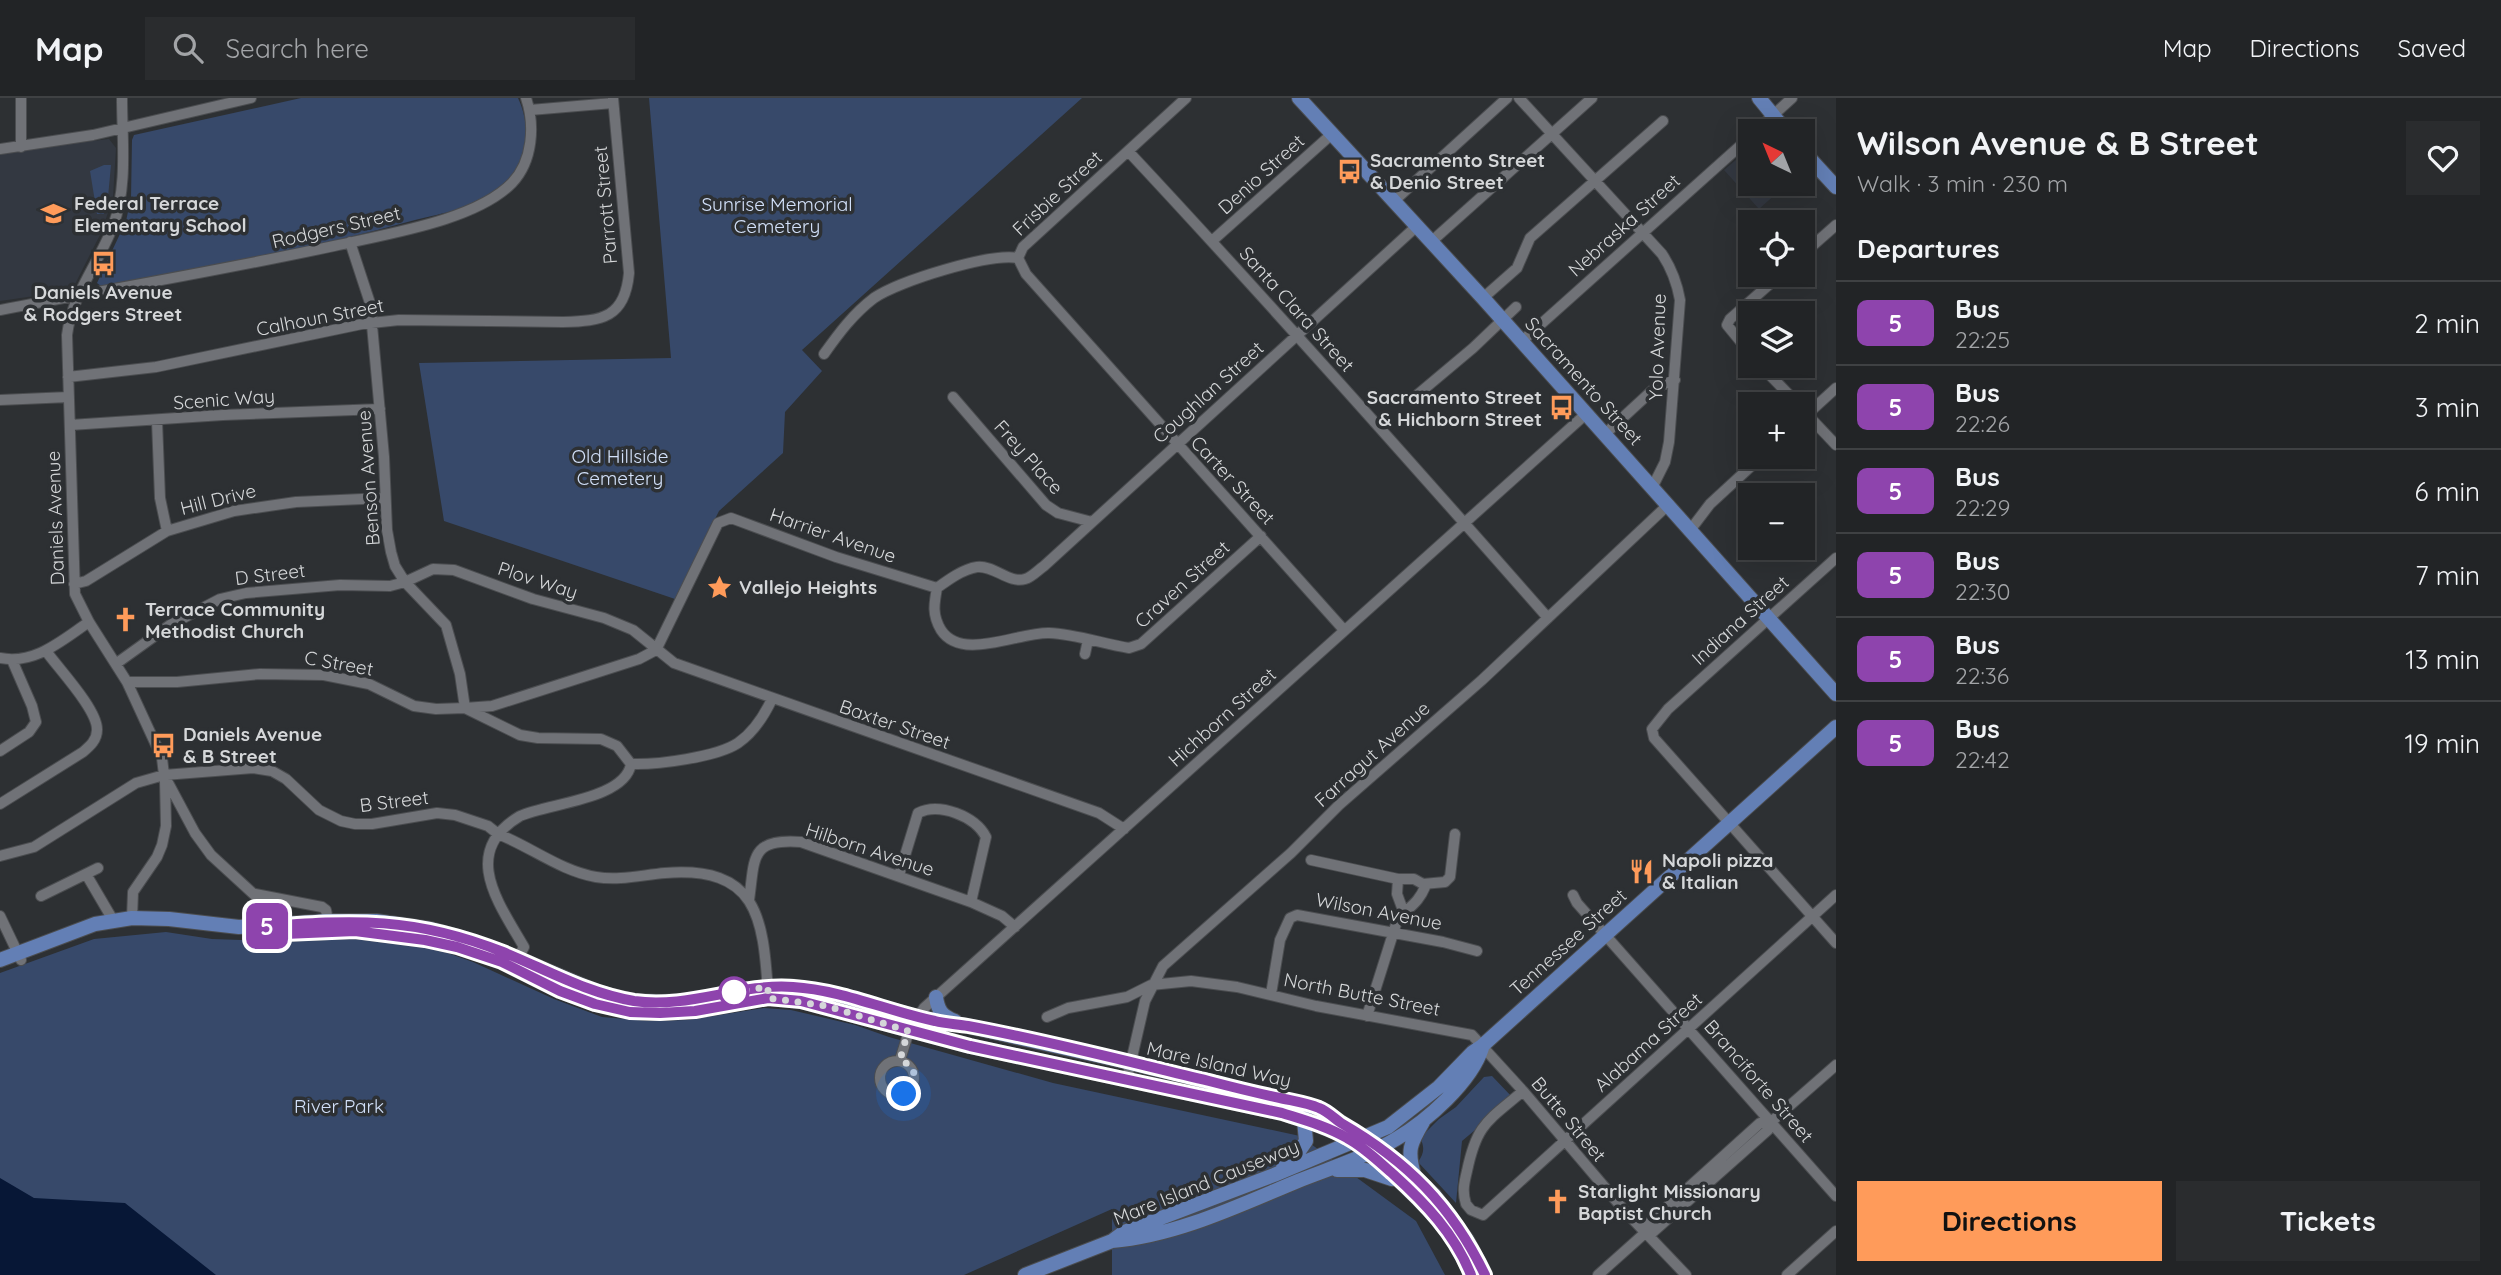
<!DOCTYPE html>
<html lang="en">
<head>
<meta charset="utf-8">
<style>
	body { margin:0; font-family:Quicksand,sans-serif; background:#2a2c2e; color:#f1f3f6; height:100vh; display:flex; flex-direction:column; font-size:26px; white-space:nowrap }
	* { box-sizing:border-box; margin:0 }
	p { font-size:23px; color:#a2a4a7 }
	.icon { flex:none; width:38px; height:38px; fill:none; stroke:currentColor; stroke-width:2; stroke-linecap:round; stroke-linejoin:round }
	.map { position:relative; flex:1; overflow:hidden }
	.panel { display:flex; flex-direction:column; background:#222426; width:665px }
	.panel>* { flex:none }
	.badge { padding:0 14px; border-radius:10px; font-size:24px; line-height:46px }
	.needle { width:46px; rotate:317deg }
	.fabs { position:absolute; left:1738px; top:21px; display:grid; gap:14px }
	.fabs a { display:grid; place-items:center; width:77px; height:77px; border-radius:0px; background:#222426; box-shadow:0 7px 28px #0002,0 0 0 2px #3f4143; font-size:35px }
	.you { position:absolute; width:35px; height:35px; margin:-18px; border:5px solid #fff; border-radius:50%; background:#1a73e8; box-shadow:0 0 0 10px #1a73e833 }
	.map>.badge { position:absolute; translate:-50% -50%; box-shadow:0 0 0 4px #fff }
	h2 { padding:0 21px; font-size:26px; line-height:63px }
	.round { display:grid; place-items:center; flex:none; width:74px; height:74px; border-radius:0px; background:#2a2c2e }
	.head { display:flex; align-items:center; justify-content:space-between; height:119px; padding:0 21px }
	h1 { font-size:33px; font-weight:800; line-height:52px }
	.cta { display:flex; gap:14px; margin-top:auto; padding:14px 21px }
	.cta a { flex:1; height:80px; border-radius:0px; background:#ff9b5a; color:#111; font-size:28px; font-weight:800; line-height:80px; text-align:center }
	.cta a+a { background:#2a2c2e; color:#f1f3f6 }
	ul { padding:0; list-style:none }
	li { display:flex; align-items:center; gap:21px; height:84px; padding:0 21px; border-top:2px solid #3f4143 }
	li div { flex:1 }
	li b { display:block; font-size:26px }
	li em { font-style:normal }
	li .badge { min-width:77px; font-weight:700; text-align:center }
	header { display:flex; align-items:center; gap:42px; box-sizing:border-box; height:98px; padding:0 35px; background:#222426; border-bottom:2px solid #3f4143 }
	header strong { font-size:33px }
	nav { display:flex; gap:38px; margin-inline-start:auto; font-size:24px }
	.search { width:490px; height:63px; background:#2a2c2e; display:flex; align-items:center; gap:18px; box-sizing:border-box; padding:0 24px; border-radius:0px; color:#a2a4a7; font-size:26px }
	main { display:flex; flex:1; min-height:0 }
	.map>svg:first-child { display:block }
	.built { fill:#333841 }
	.green { fill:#37496a }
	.water { fill:#071736 }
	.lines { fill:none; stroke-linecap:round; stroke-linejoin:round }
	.minor-casing { stroke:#4b4d50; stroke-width:12 }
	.major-casing { stroke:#4b4d50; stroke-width:16 }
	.minor { stroke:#707277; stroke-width:10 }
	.major { stroke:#637fb5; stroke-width:14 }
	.line-casing { stroke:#fff; stroke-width:16 }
	.line { stroke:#8e44ad; stroke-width:10 }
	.walk { stroke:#d5d7d9; stroke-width:7; stroke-dasharray:0 12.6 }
	.stop-dot { fill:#fff; stroke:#8e44ad; stroke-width:3.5 }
	.labels { text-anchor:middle; stroke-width:7; stroke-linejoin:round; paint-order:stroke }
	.poi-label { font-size:19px; font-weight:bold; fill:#d5d7d9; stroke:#2d3033; text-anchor:start }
	.street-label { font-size:19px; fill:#d5d7d9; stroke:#2d3033 }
	.park-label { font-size:19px; fill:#d2e0f9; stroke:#2d3033 }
</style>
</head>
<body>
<header>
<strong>Map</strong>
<div class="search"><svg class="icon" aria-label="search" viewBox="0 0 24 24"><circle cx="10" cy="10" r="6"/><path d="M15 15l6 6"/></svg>Search here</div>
<nav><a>Map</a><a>Directions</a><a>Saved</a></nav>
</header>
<main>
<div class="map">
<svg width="1836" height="1177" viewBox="0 0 1836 1177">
	<rect width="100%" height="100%" fill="#2d3033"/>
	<!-- built -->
	<path class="built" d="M109,41L116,50L113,99L102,133L73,190L69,193L0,203V54Z
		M1750,50V86H1787L1759,111L1724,72Z"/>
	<!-- green -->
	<path class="green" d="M301,0H518C533,32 527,68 499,91C477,110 442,115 415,122C312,151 207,169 102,189L97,185L126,123L131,100L132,42L134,37Z
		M649,0H1082L802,252L822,273L785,314L783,355L719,413L675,501L444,423L419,265L671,260Z
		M104,67H111L108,99L104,116H97L90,73Z
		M166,834L212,841L267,843L365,838L414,843L473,864L554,901L602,919L649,923L687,922L764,910L791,912L855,927L889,939L1053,985L1300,1038L1416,1123L1445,1177H1112V1111L964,1177H199L63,1107L0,1093V875L94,841Z
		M1492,978L1513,1000L1462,1043L1456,1105L1418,1064C1424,1056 1425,1049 1420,1040L1439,1021L1456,1009L1484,979Z"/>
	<!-- water -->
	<path class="water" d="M0,1080L34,1100L125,1105L216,1177H0Z"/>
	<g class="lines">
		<defs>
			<path id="minor" d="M122,0C122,42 128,88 113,128C99,165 72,196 67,237L75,496L89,524L127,584L162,660L164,677L195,735L211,757L259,801L261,837
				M1519,0L1662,156C1672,171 1677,185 1680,202L1669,344L1665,364L1653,388
				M530,12L613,5
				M1756,33L1792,0
				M21,49V0
				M0,51L93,37L251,0
				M1128,53C1271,206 1410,363 1548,520
				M1395,102L1507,0
				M1212,143L1333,35
				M1432,143L1592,0
				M350,144L370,205L384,359L387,432L391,454L395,468L405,484L446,527L460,576L465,610
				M1802,157L1836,127
				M1018,160L1026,176L1344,532
				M1018,160L1023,149L1186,0
				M1483,200L1517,170L1530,140L1663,23
				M0,212C111,191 223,172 334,148C385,136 475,123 512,85C533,63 535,27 526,0
				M1522,243L1750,39
				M1750,255L1727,227L1730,221L1780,177
				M824,256C839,235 853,216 874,200C899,183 989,155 1018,160
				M1761,268L1798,306
				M68,279L156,269L362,226L399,222L563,224C602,223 625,220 629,175L613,0
				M1417,297L1473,250L1516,209
				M953,299L1046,407L1058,415L1092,424
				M0,302L69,299
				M1802,311L1836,347
				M1802,321L1836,290
				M157,323L160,400L167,433
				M70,327L223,317L380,311
				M1605,336L1656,289L1675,282
				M1691,431L1710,406L1761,359
				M1261,438L1141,546L1129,550C1103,546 1076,536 1049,535C1018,534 962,564 941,532C932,517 934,506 937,490C948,482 963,471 977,469C994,467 1009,486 1025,481C1032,479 1038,472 1044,468L1418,127
				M1836,460L1668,611L1652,631L1654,640L1836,845
				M74,486L86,483L167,433L234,413L296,404L384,400
				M656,552L718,425L731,420L836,459L937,490
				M1085,556L1088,542
				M0,560C35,567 62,542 89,524
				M117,565L170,527L220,501L246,495L340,487L390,488L405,484L433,471L454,472L533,501L604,520L633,532L674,565L1099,715L1124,731
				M127,584H177L260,576L324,577L369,586L414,608L436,611L465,610L492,608L639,561L656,552
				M465,610L520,637L538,640L601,641L617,648L631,666C625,701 550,705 520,718C460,754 498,804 524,849L515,865
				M0,653L29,634L36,624L32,608L12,562
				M631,666C657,667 717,659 738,645C754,634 764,618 772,601
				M0,706L83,654C90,648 97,642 97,632C98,612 58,570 46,553
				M0,758L34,749L136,685L164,677L253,670L272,673L286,681L319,712L341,723L355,726H372L437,715L455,717L488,728L498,736C531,749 561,773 596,779C619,783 642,777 665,775C757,768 763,818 768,894
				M1311,762L1398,781H1414L1423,786
				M86,776L113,822
				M899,777L918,715C939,704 975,718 986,739L971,804
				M1398,781L1397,796L1404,815
				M1423,786L1445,784L1450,779L1455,736
				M255,796L322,809L326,812L328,823
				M1573,797L1577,805L1836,1098
				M41,798L98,770
				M749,802C755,761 749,740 801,744L971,804L1002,818L1015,829
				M0,818L21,862
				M132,820L133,794L157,759L162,747L166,728L165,683
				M1271,896L1280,842L1290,820L1297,817L1443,844L1477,853
				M1367,918L1397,823C1408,809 1418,806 1425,789L1423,786
				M1047,919L1068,910L1127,899L1151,887L1191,883L1237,889L1316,908L1472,937L1523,993L1624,1112L1686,1177
				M900,962L909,933L924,910L1587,315
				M880 980a17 17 0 1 1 34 0a17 17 0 1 1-34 0Z
				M1127,981L1145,903L1163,868L1291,755L1339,707L1482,582L1669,406
				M1523,993C1488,1023 1477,1025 1467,1073C1464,1085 1462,1094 1466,1106L1471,1112L1483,1117L1836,797
				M1645,1135L1653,1134L1768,1032L1771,1024L1836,967
				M1598,1177L1645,1135L1646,1128L1760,1025L1771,1024
				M1787,1177L1836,1133"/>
			<path id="major" d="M1299,0L1483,200L1836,596
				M1759,0L1786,33
				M1802,52L1836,89
				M278,836L355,833L425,842L457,849L502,864L560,893L595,906L630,913L659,915L695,913L768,900L801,903L970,948L1282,1015C1304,1022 1326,1029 1347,1040C1362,1048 1376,1061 1389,1073C1422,1103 1455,1134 1471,1177
				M0,862L95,826L132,820L169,821L239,829L328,823H376L430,831L458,839L507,856L600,895L634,903L662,904L697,902L757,890L789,888L834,896L917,919L967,928L1118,962L1320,1011L1380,1049L1434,1097L1467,1142L1485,1177
				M936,899C938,913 942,918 955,923
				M1283,1070L1293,1062L1306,1043L1304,1022
				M1337,1072H1365L1392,1081
				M1414,1077C1407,1052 1410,1046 1423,1024
				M1112,1143L1124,1134L1274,1077L1388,1029L1439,989L1473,954L1482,948L1836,629
				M1025,1177L1112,1143C1176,1138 1240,1107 1298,1083C1331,1070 1366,1059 1396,1041C1427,1023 1471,984 1482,950"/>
		</defs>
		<!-- minor casing -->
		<use href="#minor" class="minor-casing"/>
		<!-- major casing -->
		<use href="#major" class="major-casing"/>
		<!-- minor -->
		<use href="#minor" class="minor"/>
		<!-- major -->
		<use href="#major" class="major"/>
	</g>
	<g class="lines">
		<defs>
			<path id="line" d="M1471,1177C1455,1136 1425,1105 1393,1076C1378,1063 1364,1049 1347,1040C1326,1028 1304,1022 1282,1015L970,948L801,903L768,900L695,913L660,915L630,914L595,906L560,893L502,864L457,849L425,842L355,833L261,837V829C354,821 415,819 503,854C547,872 587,895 634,903C689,911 739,885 793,889C842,892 887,913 935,923C946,926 957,926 968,928C1049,943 1129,964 1209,983C1232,989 1256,995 1280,1000C1293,1003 1307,1005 1319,1010C1327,1013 1334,1020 1341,1025C1407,1063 1452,1108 1485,1177"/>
		</defs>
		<!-- line casing -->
		<use href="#line" class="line-casing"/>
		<!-- line -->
		<use href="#line" class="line"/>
		<!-- walk -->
		<path class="walk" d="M734,894L768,889V900L827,908L908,933L900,962L911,968L915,978L911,991L904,996"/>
	</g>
	<!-- icons -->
	<defs>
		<symbol id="bus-bare" viewBox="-9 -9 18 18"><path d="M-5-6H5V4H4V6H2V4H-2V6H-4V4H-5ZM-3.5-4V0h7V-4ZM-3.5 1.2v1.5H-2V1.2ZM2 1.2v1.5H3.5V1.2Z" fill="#ff9b5a" stroke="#2d3033" stroke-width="2.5" paint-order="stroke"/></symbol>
		<symbol id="school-bare" viewBox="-9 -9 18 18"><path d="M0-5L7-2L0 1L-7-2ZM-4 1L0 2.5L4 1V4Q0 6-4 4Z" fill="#ff9b5a" stroke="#2d3033" stroke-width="2.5" paint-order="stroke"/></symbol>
		<symbol id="sight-bare" viewBox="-9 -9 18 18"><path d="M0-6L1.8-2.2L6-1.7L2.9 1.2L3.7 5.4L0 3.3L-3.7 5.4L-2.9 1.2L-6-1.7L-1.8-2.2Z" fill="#ff9b5a" stroke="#2d3033" stroke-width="2.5" paint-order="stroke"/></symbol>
		<symbol id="church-bare" viewBox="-9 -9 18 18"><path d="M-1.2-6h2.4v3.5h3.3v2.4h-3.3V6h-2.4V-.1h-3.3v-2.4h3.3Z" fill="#ff9b5a" stroke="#2d3033" stroke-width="2.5" paint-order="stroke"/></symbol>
		<symbol id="restaurant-bare" viewBox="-9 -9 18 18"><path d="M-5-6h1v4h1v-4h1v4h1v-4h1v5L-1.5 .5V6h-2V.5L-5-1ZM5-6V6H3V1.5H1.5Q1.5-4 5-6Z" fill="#ff9b5a" stroke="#2d3033" stroke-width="2.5" paint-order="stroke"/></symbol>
	</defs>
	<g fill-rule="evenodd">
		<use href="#bus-bare" x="1332" y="56" width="35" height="35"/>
		<use href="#school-bare" x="36" y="98" width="35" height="35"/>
		<use href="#bus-bare" x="86" y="148" width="35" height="35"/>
		<use href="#bus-bare" x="1544" y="292" width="35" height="35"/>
		<use href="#sight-bare" x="702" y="472" width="35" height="35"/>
		<use href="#church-bare" x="108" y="504" width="35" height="35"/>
		<use href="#bus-bare" x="146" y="630" width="35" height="35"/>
		<use href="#restaurant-bare" x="1624" y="756" width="35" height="35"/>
		<use href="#church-bare" x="1540" y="1086" width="35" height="35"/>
	</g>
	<!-- markers -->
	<circle class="stop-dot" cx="734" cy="894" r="14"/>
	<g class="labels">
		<!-- poi labels -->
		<g class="poi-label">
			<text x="1370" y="69">Sacramento Street<tspan x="1370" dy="22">&amp; Denio Street</tspan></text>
			<text x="74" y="112">Federal Terrace<tspan x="74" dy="22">Elementary School</tspan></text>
			<text x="103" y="201" text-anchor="middle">Daniels Avenue<tspan x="103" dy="22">&amp; Rodgers Street</tspan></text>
			<text x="1542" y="306" text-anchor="end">Sacramento Street<tspan x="1542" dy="22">&amp; Hichborn Street</tspan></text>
			<text x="739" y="496">Vallejo Heights</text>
			<text x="145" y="518">Terrace Community<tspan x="145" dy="22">Methodist Church</tspan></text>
			<text x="183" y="643">Daniels Avenue<tspan x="183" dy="22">&amp; B Street</tspan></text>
			<text x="1662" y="769">Napoli pizza<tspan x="1662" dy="22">&amp; Italian</tspan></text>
			<text x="1578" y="1100">Starlight Missionary<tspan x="1578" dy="22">Baptist Church</tspan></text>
		</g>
		<!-- street labels -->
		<g class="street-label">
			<text transform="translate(1261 76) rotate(-42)" y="7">Denio Street</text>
			<text transform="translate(1057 95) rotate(-43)" y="7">Frisbie Street</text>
			<text transform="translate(605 107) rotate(-95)" y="7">Parrott Street</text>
			<text transform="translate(1624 127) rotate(-42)" y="7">Nebraska Street</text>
			<text transform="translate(336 129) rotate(-13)" y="7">Rodgers Street</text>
			<text transform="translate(1297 211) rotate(48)" y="7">Santa Clara Street</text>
			<text transform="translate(320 219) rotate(-11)" y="7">Calhoun Street</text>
			<text transform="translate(1657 249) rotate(-88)" y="7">Yolo Avenue</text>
			<text transform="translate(1584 283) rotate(48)" y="7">Sacramento Street</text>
			<text transform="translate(1208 294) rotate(-42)" y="7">Coughlan Street</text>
			<text transform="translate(224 301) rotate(-4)" y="7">Scenic Way</text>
			<text transform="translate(1029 359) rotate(48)" y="7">Frey Place</text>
			<text transform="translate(368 380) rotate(-94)" y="7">Benson Avenue</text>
			<text transform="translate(1233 382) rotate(47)" y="7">Carter Street</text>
			<text transform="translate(218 401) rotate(-14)" y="7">Hill Drive</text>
			<text transform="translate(55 420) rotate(-92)" y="7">Daniels Avenue</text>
			<text transform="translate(833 437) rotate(19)" y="7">Harrier Avenue</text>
			<text transform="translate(270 476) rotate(-7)" y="7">D Street</text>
			<text transform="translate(538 482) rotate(18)" y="7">Plov Way</text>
			<text transform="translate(1182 486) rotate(-42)" y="7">Craven Street</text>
			<text transform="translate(1740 522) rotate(-42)" y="7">Indiana Street</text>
			<text transform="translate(339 565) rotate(10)" y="7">C Street</text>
			<text transform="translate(1222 619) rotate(-42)" y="7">Hichborn Street</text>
			<text transform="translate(895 626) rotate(19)" y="7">Baxter Street</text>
			<text transform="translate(1372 656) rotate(-42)" y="7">Farragut Avenue</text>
			<text transform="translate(394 703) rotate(-7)" y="7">B Street</text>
			<text transform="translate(870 751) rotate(18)" y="7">Hilborn Avenue</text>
			<text transform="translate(1379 813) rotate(11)" y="7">Wilson Avenue</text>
			<text transform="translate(1568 844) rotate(-42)" y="7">Tennessee Street</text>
			<text transform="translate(1362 896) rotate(11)" y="7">North Butte Street</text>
			<text transform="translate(1648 944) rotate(-42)" y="7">Alabama Street</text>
			<text transform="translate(1219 966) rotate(13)" y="7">Mare Island Way</text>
			<text transform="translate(1759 983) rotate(49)" y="7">Branciforte Street</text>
			<text transform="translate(1569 1021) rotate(50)" y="7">Butte Street</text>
			<text transform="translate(1206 1084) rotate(-22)" y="7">Mare Island Causeway</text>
		</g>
		<!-- park labels -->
		<g class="park-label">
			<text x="777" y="113">Sunrise Memorial<tspan x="777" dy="22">Cemetery</tspan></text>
			<text x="620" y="365">Old Hillside<tspan x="620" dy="22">Cemetery</tspan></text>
			<text x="339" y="1015">River Park</text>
		</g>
	</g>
</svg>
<div class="fabs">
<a><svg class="needle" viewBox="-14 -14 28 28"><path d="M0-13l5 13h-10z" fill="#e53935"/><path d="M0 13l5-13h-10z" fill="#a2a4a7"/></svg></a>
<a><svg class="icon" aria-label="locate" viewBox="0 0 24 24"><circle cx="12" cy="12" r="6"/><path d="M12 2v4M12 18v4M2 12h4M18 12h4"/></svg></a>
<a><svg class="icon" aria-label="layers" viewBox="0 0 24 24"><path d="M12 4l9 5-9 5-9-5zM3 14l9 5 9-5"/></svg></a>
<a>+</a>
<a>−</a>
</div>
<div class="you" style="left:904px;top:996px"></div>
<b class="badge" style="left:267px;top:828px;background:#8e44ad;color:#fff">5</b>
</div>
<section class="panel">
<div class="head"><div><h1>Wilson Avenue &amp; B Street</h1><p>Walk · 3 min · 230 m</p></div><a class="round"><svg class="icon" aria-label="heart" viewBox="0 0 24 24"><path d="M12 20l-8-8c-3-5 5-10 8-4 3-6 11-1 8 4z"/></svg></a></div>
<h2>Departures</h2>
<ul>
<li><span class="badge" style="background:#8e44ad;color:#fff">5</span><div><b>Bus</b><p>22:25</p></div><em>2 min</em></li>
<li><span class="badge" style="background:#8e44ad;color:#fff">5</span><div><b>Bus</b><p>22:26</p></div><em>3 min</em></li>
<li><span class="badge" style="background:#8e44ad;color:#fff">5</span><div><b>Bus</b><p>22:29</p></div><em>6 min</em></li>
<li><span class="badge" style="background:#8e44ad;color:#fff">5</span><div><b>Bus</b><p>22:30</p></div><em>7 min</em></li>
<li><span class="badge" style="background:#8e44ad;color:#fff">5</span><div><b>Bus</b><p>22:36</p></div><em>13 min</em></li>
<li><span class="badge" style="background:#8e44ad;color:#fff">5</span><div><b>Bus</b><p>22:42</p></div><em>19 min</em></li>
</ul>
<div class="cta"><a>Directions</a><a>Tickets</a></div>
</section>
</main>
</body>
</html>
